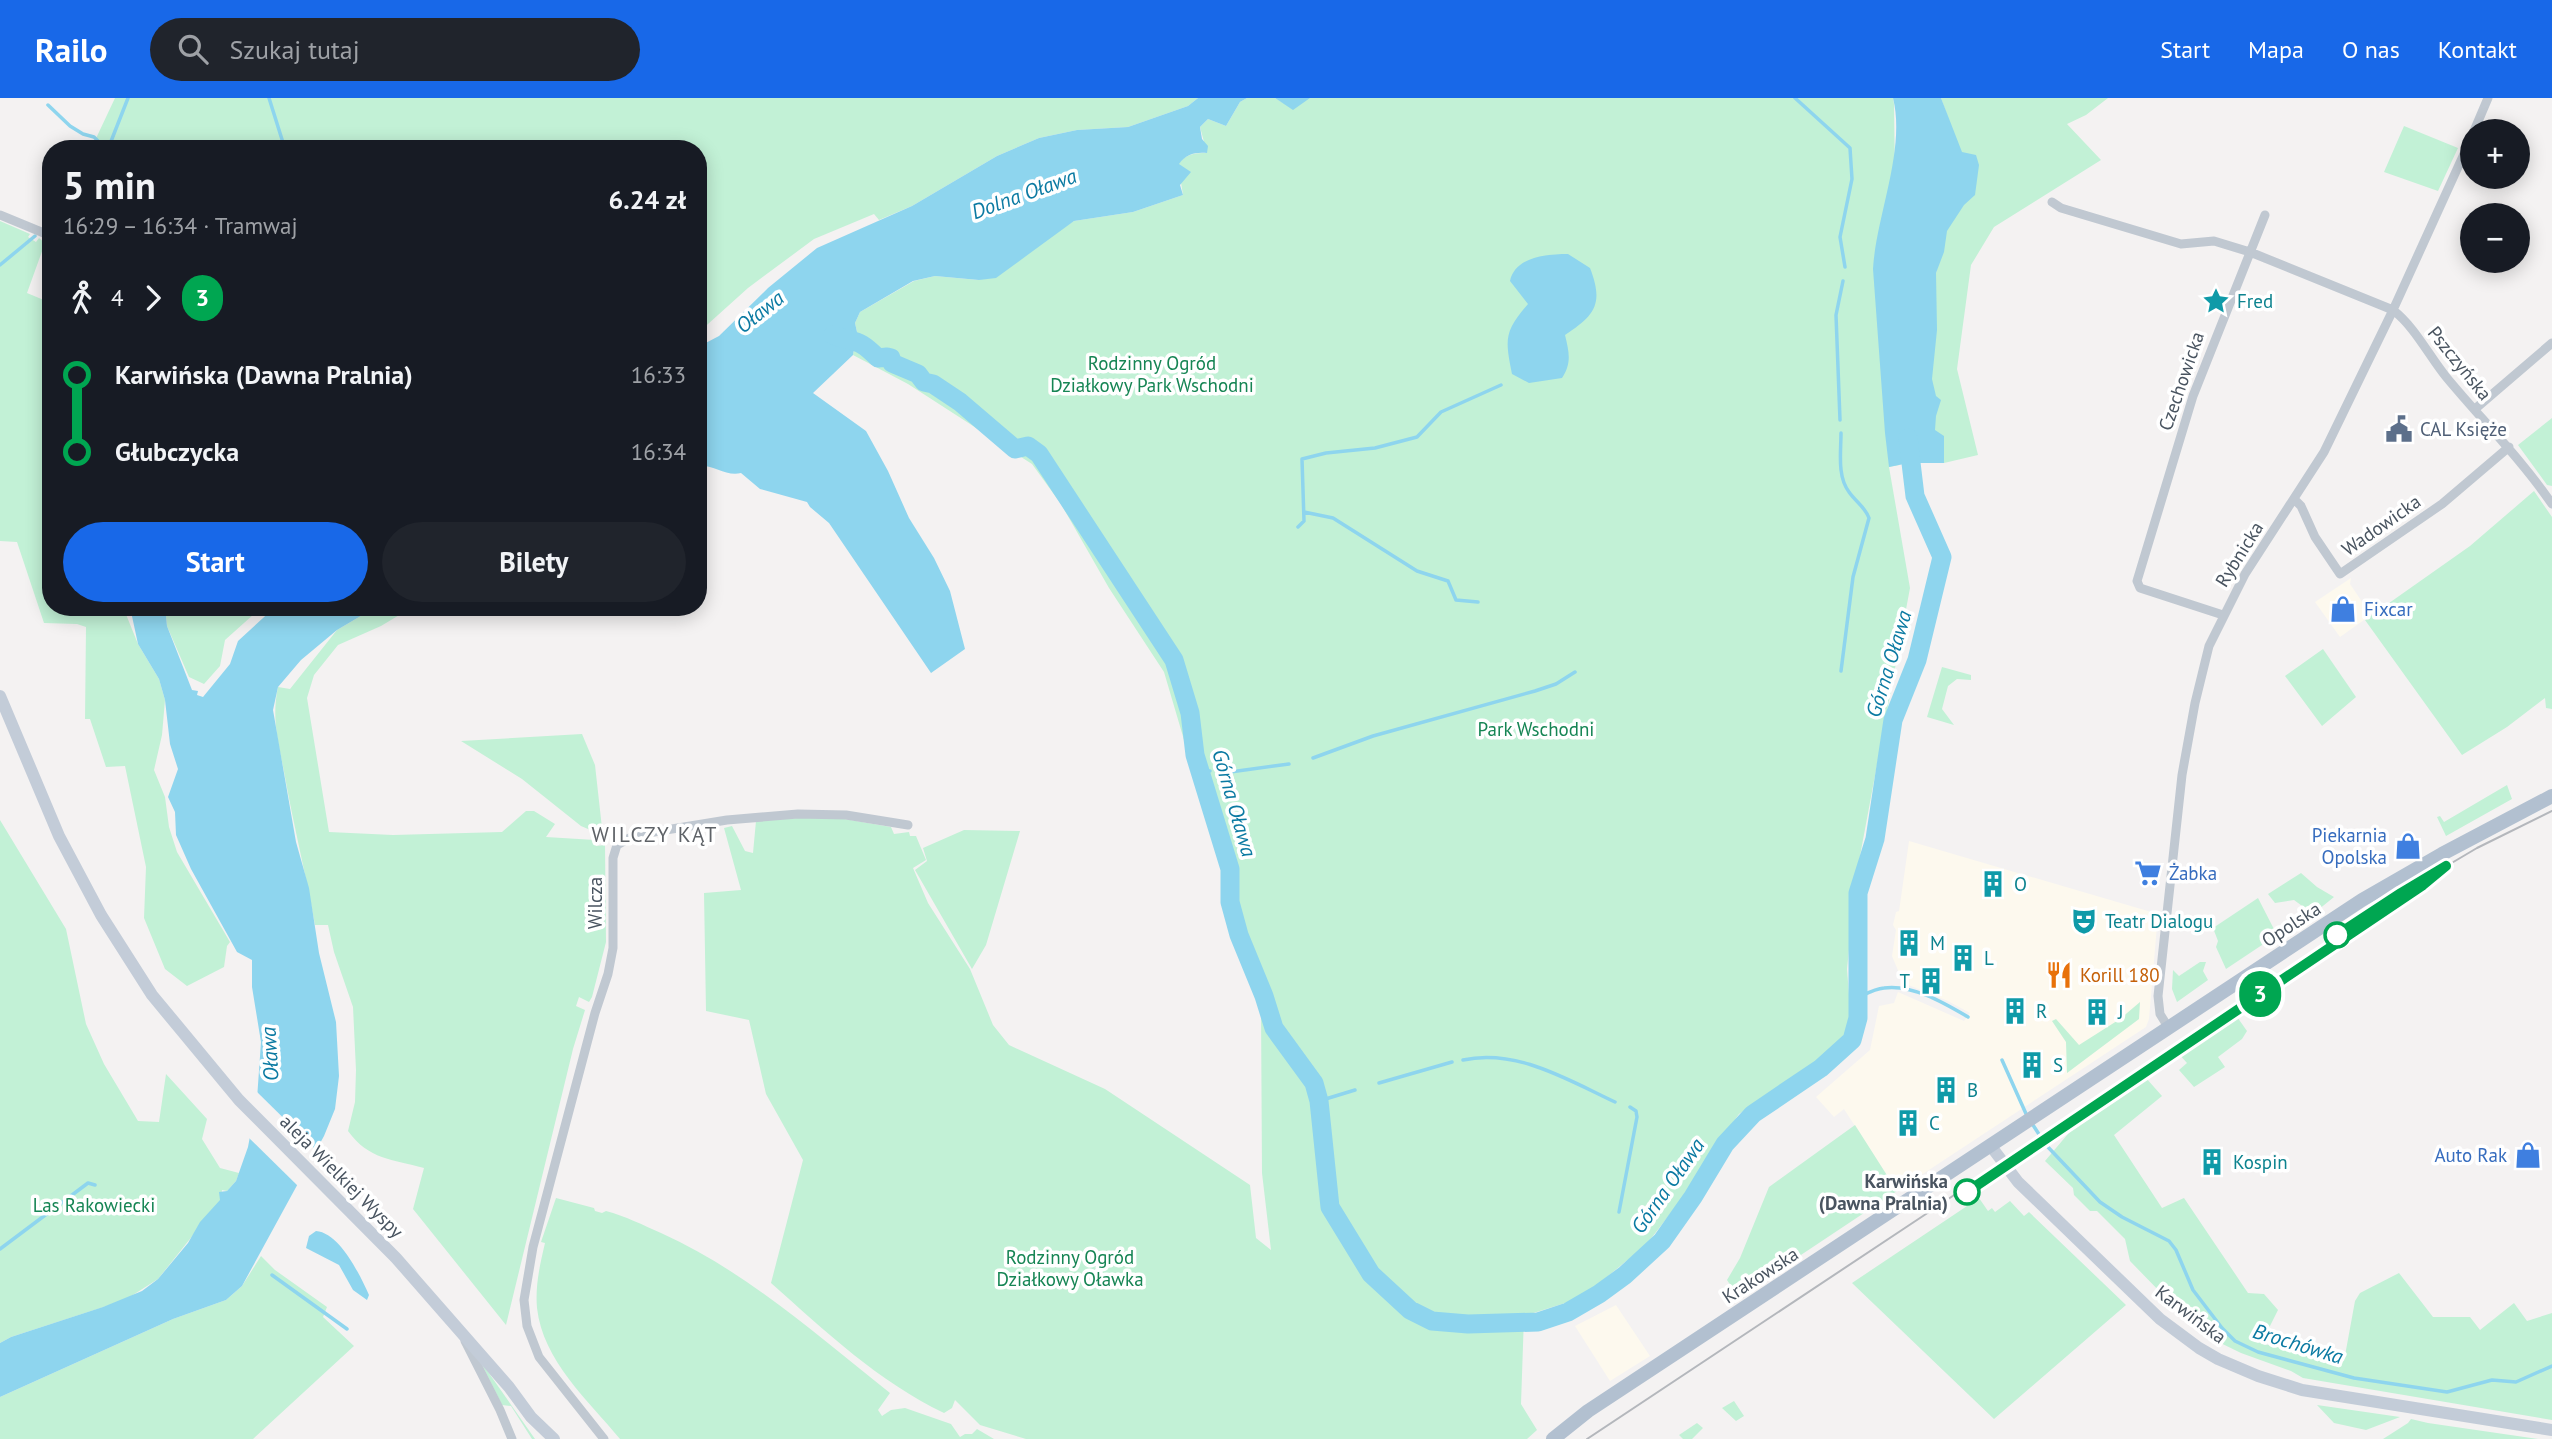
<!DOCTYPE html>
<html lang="pl">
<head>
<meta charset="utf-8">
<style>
	body { margin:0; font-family:"PT Sans",sans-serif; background:#20242c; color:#f1f3f6; height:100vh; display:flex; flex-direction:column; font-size:26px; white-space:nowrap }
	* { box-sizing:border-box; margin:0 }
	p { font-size:23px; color:#9ea1a6 }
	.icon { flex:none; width:38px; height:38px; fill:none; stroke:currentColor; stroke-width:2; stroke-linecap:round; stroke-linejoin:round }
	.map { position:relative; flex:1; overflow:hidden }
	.side { position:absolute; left:42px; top:42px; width:665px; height:476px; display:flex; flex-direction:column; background:#171b24; border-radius:28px; box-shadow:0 4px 18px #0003 }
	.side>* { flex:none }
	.badge { padding:0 14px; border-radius:23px; font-size:24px; line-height:46px }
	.controls { position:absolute; left:2460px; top:21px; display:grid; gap:14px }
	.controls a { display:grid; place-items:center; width:70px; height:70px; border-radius:50%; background:#171b24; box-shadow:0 4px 18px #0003; font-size:35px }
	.map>.badge { position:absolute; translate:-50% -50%; box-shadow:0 0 0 4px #fff }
	.legs { display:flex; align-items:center; gap:10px; height:77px; padding:0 21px; font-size:23px }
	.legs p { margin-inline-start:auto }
	.overview { display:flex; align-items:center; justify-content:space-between; height:119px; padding:0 21px }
	h1 { font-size:38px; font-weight:800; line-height:52px }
	.action { display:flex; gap:14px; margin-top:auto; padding:14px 21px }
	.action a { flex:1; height:80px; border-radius:42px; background:#1868e8; color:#fff; font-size:28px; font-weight:800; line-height:80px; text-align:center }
	.action a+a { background:#20242c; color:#f1f3f6 }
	ul { padding:0 21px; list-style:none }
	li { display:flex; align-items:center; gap:24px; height:77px; font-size:26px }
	li i { display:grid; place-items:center; width:10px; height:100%; margin:0 9px; background:currentColor }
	li i::after { content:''; width:18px; height:18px; margin:-9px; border:5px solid; border-radius:50%; background:#171b24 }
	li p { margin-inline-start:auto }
	li:first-child i { background:linear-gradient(#0000 50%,currentColor 0) }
	li:last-child i { background:linear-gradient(currentColor 50%,#0000 0) }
	header { display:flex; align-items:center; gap:42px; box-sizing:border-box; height:98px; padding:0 35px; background:#1868e8; color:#fff }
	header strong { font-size:33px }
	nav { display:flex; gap:38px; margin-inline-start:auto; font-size:24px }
	.search { width:490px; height:63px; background:#20242c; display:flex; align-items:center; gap:18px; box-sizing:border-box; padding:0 24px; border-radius:38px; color:#9ea1a6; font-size:26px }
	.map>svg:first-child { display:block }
	.commercial { fill:#fdf9ee }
	.green { fill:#c2f1d6 }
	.water { fill:#8ed5ee }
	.pier { fill:#f4f2f2 }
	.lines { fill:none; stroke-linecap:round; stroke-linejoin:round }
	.stream { stroke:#8ed5ee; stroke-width:3.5 }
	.river { stroke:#8ed5ee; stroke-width:19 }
	.street { stroke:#c0c8d1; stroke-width:9 }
	.secondary { stroke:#c3ccd8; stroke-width:12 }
	.primary { stroke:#b2c0d0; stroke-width:14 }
	.tram { stroke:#b4b7bc; stroke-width:2 }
	.line-1-casing { stroke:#fff; stroke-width:16 }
	.line-1 { stroke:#00a651; stroke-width:10 }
	.stop-1-dot { fill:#fff; stroke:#00a651; stroke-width:3.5 }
	.labels { text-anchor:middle; stroke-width:7; stroke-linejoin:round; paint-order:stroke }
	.culture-label { font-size:19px; fill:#0d838f; stroke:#fff; text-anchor:start }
	.park-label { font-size:19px; fill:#168554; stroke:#fff }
	.street-label { font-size:19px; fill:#495460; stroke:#fff }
	.service-label { font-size:19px; fill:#4e5e75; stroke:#fff; text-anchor:start }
	.shop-label { font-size:19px; fill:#366cbe; stroke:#fff; text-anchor:start }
	.food-label { font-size:19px; fill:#c56008; stroke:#fff; text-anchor:start }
	.stop-label { font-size:19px; font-weight:bold; fill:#495460; stroke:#fff; text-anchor:end }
	.water-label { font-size:21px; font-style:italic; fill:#0b7aa2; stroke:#fff }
	.neighbourhood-label { font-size:21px; letter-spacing:2px; fill:#5e6267; stroke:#fff }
</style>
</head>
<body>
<header>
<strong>Railo</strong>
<div class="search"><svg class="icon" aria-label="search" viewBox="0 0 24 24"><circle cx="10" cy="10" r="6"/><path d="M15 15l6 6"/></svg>Szukaj tutaj</div>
<nav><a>Start</a><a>Mapa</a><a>O nas</a><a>Kontakt</a></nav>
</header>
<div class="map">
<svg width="2552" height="1341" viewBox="0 0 2552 1341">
	<rect width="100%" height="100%" fill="#f4f2f2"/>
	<!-- commercial -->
	<path class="commercial" d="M2351,480L2350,486L2371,517L2340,539L2315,504Z
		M1909,743L2158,816L2149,921L2146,929L1897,1093L1844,1011L1834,1019L1816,999L1870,952L1879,908L1894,905L1898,894L1964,923L1970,915L1948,903L1901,884L1902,882L1892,858L1896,832L1893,827L1896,814L1899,813Z
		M1616,1207L1650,1258L1610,1283L1575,1228Z"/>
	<!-- green -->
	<path class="green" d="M115,0H1198L1188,8L1128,29L1077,32L1039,40L997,58L912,108L879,122L874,116L814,141L748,190L698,235V51H91Z
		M1247,0H1275L1283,5L1306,0H1893L1894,6L1899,367L1889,369L1910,490L1857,774L1847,871L1851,922L1839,947L1739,1016L1712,1054L1694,1085L1646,1147L1581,1200L1524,1218L1521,1306L1537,1332L1527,1341H1026L980,1327L955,1302L952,1310L944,1315C879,1284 825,1233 771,1185L803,1062L766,996L749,922L706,913L704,795L741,792L724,730L732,728L745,753L753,755L756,723L827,718L891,729L894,736L909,734L910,738H916L926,762L913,770L928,805L970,871L993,927L1009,947L1105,991L1250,1087L1256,1140L1271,1152L1262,1075L1261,909L1230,838L1220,764L1164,574L1109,490L1061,406L1032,366L908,286L853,257L857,234L855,225L860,214L914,183L935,178L979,182L1074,123L1133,114L1183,97L1178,66C1186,56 1194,55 1207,55L1200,29L1208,21L1226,28L1240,4Z
		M1941,0H2108L2086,17L2067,26L2101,62L1994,129L1971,167L1957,271L1978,357L1944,365H1915L1952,31Z
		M2404,28L2458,50L2438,93L2384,74Z
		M0,123L30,136L28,139L36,144L39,140L45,145L27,195L51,205V509H123L138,546L159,581L165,602L162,637L154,672L165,699L169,729L177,754L230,844L227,848L224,869L187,888L165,871L144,820L146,769L125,668L106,669L90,621H85L86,529L77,526L44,525L17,444L0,443Z
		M2552,320V388L2547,387L2518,347Z
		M2534,393L2552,419V611L2546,610L2545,600L2507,629L2462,657L2365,522L2470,448Z
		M165,509H262L225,542L220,568L204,586L189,579L167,528Z
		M376,509H459L460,512L442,517L406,513L381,528L338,547L314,577L307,600L329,734L393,737L502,734L526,713H534L555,726L546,739L595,742L596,748L605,747L606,844L592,899L589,904L579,899L576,908L585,912L573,951L506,1227L413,1111L424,1070C392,1061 369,1062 348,1033L355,1004L356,972L353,909L334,854L328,827H315C306,777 294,729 285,679C279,646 271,622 278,589L290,591L337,532Z
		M2323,551L2356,599L2322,628L2285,578Z
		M1942,569L1971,577V582L1957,581L1948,588L1942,611L1954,627L1927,619Z
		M582,636L595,667L602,730L595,734L581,728L522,681L461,643Z
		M2507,687L2512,701L2446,738L2437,719L2440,718L2444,724Z
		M0,722L66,831L86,926L104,966L138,1023L159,1024L166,976L207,1021L202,1041L220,1070L239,1075L236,1083L227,1093L222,1092L221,1102L158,1181L125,1202L11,1239L0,1245Z
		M964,732L1020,733L986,847L972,871L915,772L927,763L923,750Z
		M2301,775L2317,789L2334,799L2313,816L2294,802L2275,805L2268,796Z
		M2258,800L2277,837L2226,871L2216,849L2218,843L2213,830Z
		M2200,864H2206L2203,873L2208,882L2177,904L2172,891L2173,872L2179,878Z
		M2140,904L2139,921L2067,975L2066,944L2052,923L2056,921L2079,947L2120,921Z
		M2235,916L2247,933L2242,941L2218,959L2225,969L2194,989L2179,972L2187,965L2178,955Z
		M2146,980L2162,998L2114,1037L2162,1110L2184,1100L2248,1195L2264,1196L2278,1212L2261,1246L2279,1248L2292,1238L2344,1263L2355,1203L2360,1195L2399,1175L2433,1219H2470L2480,1232L2514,1205L2527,1223L2552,1215V1322L2303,1280L2291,1273L2241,1255L2200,1235L2130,1163L2125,1141L2097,1113H2090L2074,1097L2073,1090L2045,1063L2073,1030Z
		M1855,1027L1897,1093L1738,1199L1727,1182L1740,1160L1769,1089Z
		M556,1100L594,1110L595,1113L602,1115L606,1113C625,1118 643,1127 661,1135C747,1174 817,1237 890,1295L878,1312L882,1318L891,1312L905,1310L951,1326L960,1339L965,1336H972L977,1331L994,1341H620C588,1302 543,1263 537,1210C535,1188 540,1166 545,1145L541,1144Z
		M1979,1100L1988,1113L1992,1110L1995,1114L2010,1103L2024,1118L2029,1114L2126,1207L1994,1321L1852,1185Z
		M261,1158L275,1172L327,1209L323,1219L354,1248L253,1341H0V1299L173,1221L226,1202L242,1188Z
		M479,1261L535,1341H532L511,1308L502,1307Z
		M1734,1303L1744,1318L1736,1323L1722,1310Z
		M2317,1307L2400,1319L2366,1332L2334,1325Z
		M2411,1321L2428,1325L2538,1341H2383L2408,1325Z
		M1697,1325L1703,1330L1692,1341H1683L1679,1337Z"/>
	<!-- water -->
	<path class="water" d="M1198,0H1247L1240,4L1226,28L1208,21L1200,29L1202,41L1208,48L1207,55C1195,54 1186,56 1179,66L1191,74L1180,87L1183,97L1133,114L1074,123L996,180L979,182L935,178L913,183L860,214L855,225L857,234L853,257L813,295L866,333L888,373L909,420L934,460L950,493L965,551L931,575L829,425L810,409L807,404L760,391L741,375C726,379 713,366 698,368V249L719,238L768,190L817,150L912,108L997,58L1039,40L1077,32L1128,29L1188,8Z
		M1275,0H1310L1293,12Z
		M1893,0H1941L1962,54L1976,57L1979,67L1975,97L1964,107L1947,133L1944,154L1936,175L1937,232L1932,281L1936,298L1941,302L1936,318L1935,332L1944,338V365H1909L1889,369L1885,335L1873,171C1876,118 1906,52 1893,0Z
		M1568,156L1590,170C1604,206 1595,217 1565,237C1569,254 1572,265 1562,280L1529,285L1512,276C1505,241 1504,234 1528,206L1510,183C1515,159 1546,156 1568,156Z
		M130,509H165L167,528L192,592L198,593L197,597L203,599L230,566L238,543L275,509H376L337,532L301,562L278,589L273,612L296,744L309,790L319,855L336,924L339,978L335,1011L324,1038L242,1188L226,1202L173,1221L0,1299V1245L11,1239L103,1209L142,1193L158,1181L188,1145L200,1124L220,1102L219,1094L227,1093L236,1083L248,1049L257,1001L261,944L252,889V862L237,854L191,771L176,737L175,714L168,699L178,671L170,646L165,602L159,581L138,546Z
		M316,1133C340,1135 360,1177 369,1197L367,1202L353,1192L339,1167L306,1150L309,1138Z"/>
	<!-- pier -->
	<path class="pier" d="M255,992L319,1055L300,1090L247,1038Z"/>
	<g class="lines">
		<!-- stream -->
		<path class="stream" d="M269,0L285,51
			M1795,0L1850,50L1852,81L1840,139L1845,169
			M48,7L70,28L83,36L94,39L106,51
			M108,51L128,0
			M45,130L51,125
			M0,167L35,138
			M1840,322L1836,217L1843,183
			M1841,335C1841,354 1837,378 1849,394C1856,404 1865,409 1869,420L1853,479L1841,573
			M1304,414L1333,420L1417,473L1448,483L1456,502L1478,504
			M1298,429L1304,423L1302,361L1326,355L1375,350L1417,339L1441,314L1501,287
			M1313,660L1373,638L1535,593L1556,586L1575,574
			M1200,673H1210
			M1223,675L1289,666
			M1857,900C1866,896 1874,891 1884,890C1912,886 1944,905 1968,919
			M1463,962C1516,950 1568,982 1615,1004
			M2002,962L2027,1018
			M1379,985L1452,964
			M1319,1003L1355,992
			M2031,1024L2046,1047L2100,1104L2122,1119L2169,1143L2176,1152L2193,1192L2222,1230L2235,1243L2258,1254L2354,1280L2447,1294L2492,1282L2516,1284L2552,1268
			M1619,1114L1637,1019L1636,1013L1630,1009
			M0,1151L88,1085L95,1087
			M272,1177L347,1231"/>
		<!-- river -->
		<path class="river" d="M833,237C857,246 857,239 878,260L887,259L891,260L892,265L918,276L924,284L933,286L960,304L1015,351L1028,348L1039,356L1174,562L1190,615L1195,657L1230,771V804L1239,837L1264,898L1274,930L1314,985L1319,1003L1330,1109L1371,1176L1410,1212L1432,1223L1468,1226L1538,1224L1568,1214L1599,1196L1625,1177L1662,1143L1693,1099L1725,1046L1753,1016L1821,970L1852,942L1858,920V795L1875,741L1893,622L1917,562L1942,459L1915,398L1908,340"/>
		<!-- street -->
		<path class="street" d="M2474,33L2488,0
			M2052,104L2061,110L2181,146L2214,143L2250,154L2393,212C2415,229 2429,258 2447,280C2482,322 2521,361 2552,406
			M0,117L51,138
			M2475,311L2552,245
			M2294,401L2301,408L2315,439L2340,476L2442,406L2509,349
			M2223,517L2140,490L2137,483L2193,298L2265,117
			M2168,929L2160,916L2158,898L2182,677L2195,605L2209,548L2245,476L2324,354L2393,212L2473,36
			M465,1243L500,1312L512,1341
			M604,1341L539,1259L527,1228L524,1202L533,1149L595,915L608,876L613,850V760L617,747L635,737L727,722L798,716L846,717L908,727"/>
		<!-- secondary -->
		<path class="secondary" d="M0,598L59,738L101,817L152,897L239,1002L396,1160L509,1289L531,1319L554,1341
			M1990,1047L2018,1084L2160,1221L2199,1250L2218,1261L2258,1278L2302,1292L2552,1332"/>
		<!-- primary -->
		<path class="primary" d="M1553,1341L1588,1313L2362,802L2442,756L2552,698"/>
		<!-- tram -->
		<path class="tram" d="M1587,1341L1932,1112L2401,795L2477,750L2552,713"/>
	</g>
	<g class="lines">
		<defs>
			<path id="line-1" d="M1967,1094L2423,787L2446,768L2401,795L2337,837"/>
		</defs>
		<!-- line-1 casing -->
		<use href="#line-1" class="line-1-casing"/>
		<!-- line-1 -->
		<use href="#line-1" class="line-1"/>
	</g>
	<!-- icons -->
	<defs>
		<symbol id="sight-bare" viewBox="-9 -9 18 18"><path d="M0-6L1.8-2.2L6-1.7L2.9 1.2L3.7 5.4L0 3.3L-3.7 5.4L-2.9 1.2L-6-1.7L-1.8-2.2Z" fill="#0f9aa8" stroke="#fff" stroke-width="2.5" paint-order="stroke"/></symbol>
		<symbol id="civic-bare" viewBox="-9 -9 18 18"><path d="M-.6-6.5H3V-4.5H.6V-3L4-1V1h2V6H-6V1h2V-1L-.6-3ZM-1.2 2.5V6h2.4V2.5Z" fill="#5c6f8a" stroke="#fff" stroke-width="2.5" paint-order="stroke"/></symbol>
		<symbol id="shop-bare" viewBox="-9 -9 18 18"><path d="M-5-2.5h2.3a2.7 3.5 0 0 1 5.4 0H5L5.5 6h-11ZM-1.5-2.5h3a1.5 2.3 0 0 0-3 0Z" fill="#3f7fe0" stroke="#fff" stroke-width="2.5" paint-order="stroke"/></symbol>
		<symbol id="supermarket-bare" viewBox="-9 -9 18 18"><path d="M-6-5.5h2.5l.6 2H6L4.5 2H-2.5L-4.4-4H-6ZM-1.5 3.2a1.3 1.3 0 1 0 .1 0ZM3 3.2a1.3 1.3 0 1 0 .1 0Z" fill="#3f7fe0" stroke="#fff" stroke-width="2.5" paint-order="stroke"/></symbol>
		<symbol id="building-bare" viewBox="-9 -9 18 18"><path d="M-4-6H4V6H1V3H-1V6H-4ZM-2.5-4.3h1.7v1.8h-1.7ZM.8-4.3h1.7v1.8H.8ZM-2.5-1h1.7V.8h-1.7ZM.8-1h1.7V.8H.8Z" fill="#0f9aa8" stroke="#fff" stroke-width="2.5" paint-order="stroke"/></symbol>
		<symbol id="theatre-bare" viewBox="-9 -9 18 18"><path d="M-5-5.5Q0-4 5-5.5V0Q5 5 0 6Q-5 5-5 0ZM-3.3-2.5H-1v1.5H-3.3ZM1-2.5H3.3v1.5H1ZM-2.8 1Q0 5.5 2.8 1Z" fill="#0f9aa8" stroke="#fff" stroke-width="2.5" paint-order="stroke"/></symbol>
		<symbol id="restaurant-bare" viewBox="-9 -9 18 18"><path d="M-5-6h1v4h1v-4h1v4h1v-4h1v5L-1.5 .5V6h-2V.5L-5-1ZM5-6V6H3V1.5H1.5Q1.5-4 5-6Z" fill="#e8710a" stroke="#fff" stroke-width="2.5" paint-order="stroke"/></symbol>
	</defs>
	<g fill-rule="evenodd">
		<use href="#sight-bare" x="2197" y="184" width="38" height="38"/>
		<use href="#civic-bare" x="2380" y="312" width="38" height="38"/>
		<use href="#shop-bare" x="2324" y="492" width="38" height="38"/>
		<use href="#shop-bare" x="2389" y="729" width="38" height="38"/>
		<use href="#supermarket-bare" x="2129" y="756" width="38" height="38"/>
		<use href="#building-bare" x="1974" y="767" width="38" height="38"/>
		<use href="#theatre-bare" x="2065" y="804" width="38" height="38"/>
		<use href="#building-bare" x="1890" y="826" width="38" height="38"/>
		<use href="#building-bare" x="1944" y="841" width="38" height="38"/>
		<use href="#restaurant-bare" x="2040" y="858" width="38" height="38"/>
		<use href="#building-bare" x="1912" y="864" width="38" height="38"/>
		<use href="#building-bare" x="1996" y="894" width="38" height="38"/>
		<use href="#building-bare" x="2078" y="895" width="38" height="38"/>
		<use href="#building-bare" x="2013" y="948" width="38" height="38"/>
		<use href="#building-bare" x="1927" y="973" width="38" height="38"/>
		<use href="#building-bare" x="1889" y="1006" width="38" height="38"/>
		<use href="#shop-bare" x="2509" y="1038" width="38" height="38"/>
		<use href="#building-bare" x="2193" y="1045" width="38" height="38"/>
	</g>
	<!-- markers -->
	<g class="stop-1-dot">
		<circle cx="2337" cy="837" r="12"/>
		<circle cx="1967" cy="1094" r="12"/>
	</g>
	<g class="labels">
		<!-- culture labels -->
		<g class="culture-label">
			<text x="2237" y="210">Fred</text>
			<text x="2014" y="793">O</text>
			<text x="2105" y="830">Teatr Dialogu</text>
			<text x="1930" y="852">M</text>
			<text x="1984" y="867">L</text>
			<text x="1910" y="890" text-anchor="end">T</text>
			<text x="2036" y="920">R</text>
			<text x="2118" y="921">J</text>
			<text x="2053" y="974">S</text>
			<text x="1967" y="999">B</text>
			<text x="1929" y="1032">C</text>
			<text x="2233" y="1071">Kospin</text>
		</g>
		<!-- park labels -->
		<g class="park-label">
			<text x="1152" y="272">Rodzinny Ogród<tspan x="1152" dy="22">Działkowy Park Wschodni</tspan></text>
			<text x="1536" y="638">Park Wschodni</text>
			<text x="94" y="1114">Las Rakowiecki</text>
			<text x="1070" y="1166">Rodzinny Ogród<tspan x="1070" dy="22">Działkowy Oławka</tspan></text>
		</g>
		<!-- street labels -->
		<g class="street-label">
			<text transform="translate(2460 265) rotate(51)" y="7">Pszczyńska</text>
			<text transform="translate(2181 283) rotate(-71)" y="7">Czechowicka</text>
			<text transform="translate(2381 427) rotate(-35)" y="7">Wadowicka</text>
			<text transform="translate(2239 456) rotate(-58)" y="7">Rybnicka</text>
			<text transform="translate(595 805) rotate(-90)" y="7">Wilcza</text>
			<text transform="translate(2291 826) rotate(-33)" y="7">Opolska</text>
			<text transform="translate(342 1078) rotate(45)" y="7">aleja Wielkiej Wyspy</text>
			<text transform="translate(1760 1177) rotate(-33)" y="7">Krakowska</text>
			<text transform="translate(2191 1216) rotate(37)" y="7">Karwińska</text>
		</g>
		<!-- service labels -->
		<g class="service-label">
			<text x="2420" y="338">CAL Księże</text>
		</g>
		<!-- shop labels -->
		<g class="shop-label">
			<text x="2364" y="518">Fixcar</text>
			<text x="2387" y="744" text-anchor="end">Piekarnia<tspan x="2387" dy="22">Opolska</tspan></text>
			<text x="2169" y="782">Żabka</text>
			<text x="2507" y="1064" text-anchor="end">Auto Rak</text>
		</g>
		<!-- food labels -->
		<g class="food-label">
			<text x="2080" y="884">Korill 180</text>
		</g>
		<!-- stop labels -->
		<g class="stop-label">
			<text x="1948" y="1090">Karwińska<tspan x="1948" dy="22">(Dawna Pralnia)</tspan></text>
		</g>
		<!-- water labels -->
		<g class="water-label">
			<text transform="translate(1024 96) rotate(-20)" y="7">Dolna Oława</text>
			<text transform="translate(760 214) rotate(-38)" y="7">Oława</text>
			<text transform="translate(1889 566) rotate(-73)" y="7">Górna Oława</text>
			<text transform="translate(1234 705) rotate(74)" y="7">Górna Oława</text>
			<text transform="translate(270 956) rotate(-93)" y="7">Oława</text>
			<text transform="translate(1668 1088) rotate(-55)" y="7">Górna Oława</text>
			<text transform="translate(2298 1246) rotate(17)" y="7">Brochówka</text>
		</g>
		<!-- neighbourhood labels -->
		<g class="neighbourhood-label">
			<text x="655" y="744">WILCZY KĄT</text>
		</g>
	</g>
</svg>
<div class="controls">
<a>+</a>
<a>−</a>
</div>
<b class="badge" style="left:2260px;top:896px;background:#00a651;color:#fff">3</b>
<section class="side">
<div class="overview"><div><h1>5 min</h1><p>16:29 – 16:34 · Tramwaj</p></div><b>6.24 zł</b></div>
<div class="legs"><svg class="icon" aria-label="walk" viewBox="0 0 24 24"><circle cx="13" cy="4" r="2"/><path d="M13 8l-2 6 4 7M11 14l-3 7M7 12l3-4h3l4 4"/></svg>4<svg class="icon" aria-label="forward" viewBox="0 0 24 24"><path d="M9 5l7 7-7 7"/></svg><b class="badge" style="background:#00a651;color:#fff">3</b></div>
<ul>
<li><i style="color:#00a651"></i><b>Karwińska (Dawna Pralnia)</b><p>16:33</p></li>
<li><i style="color:#00a651"></i><b>Głubczycka</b><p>16:34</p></li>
</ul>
<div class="action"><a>Start</a><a>Bilety</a></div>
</section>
</div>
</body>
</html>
